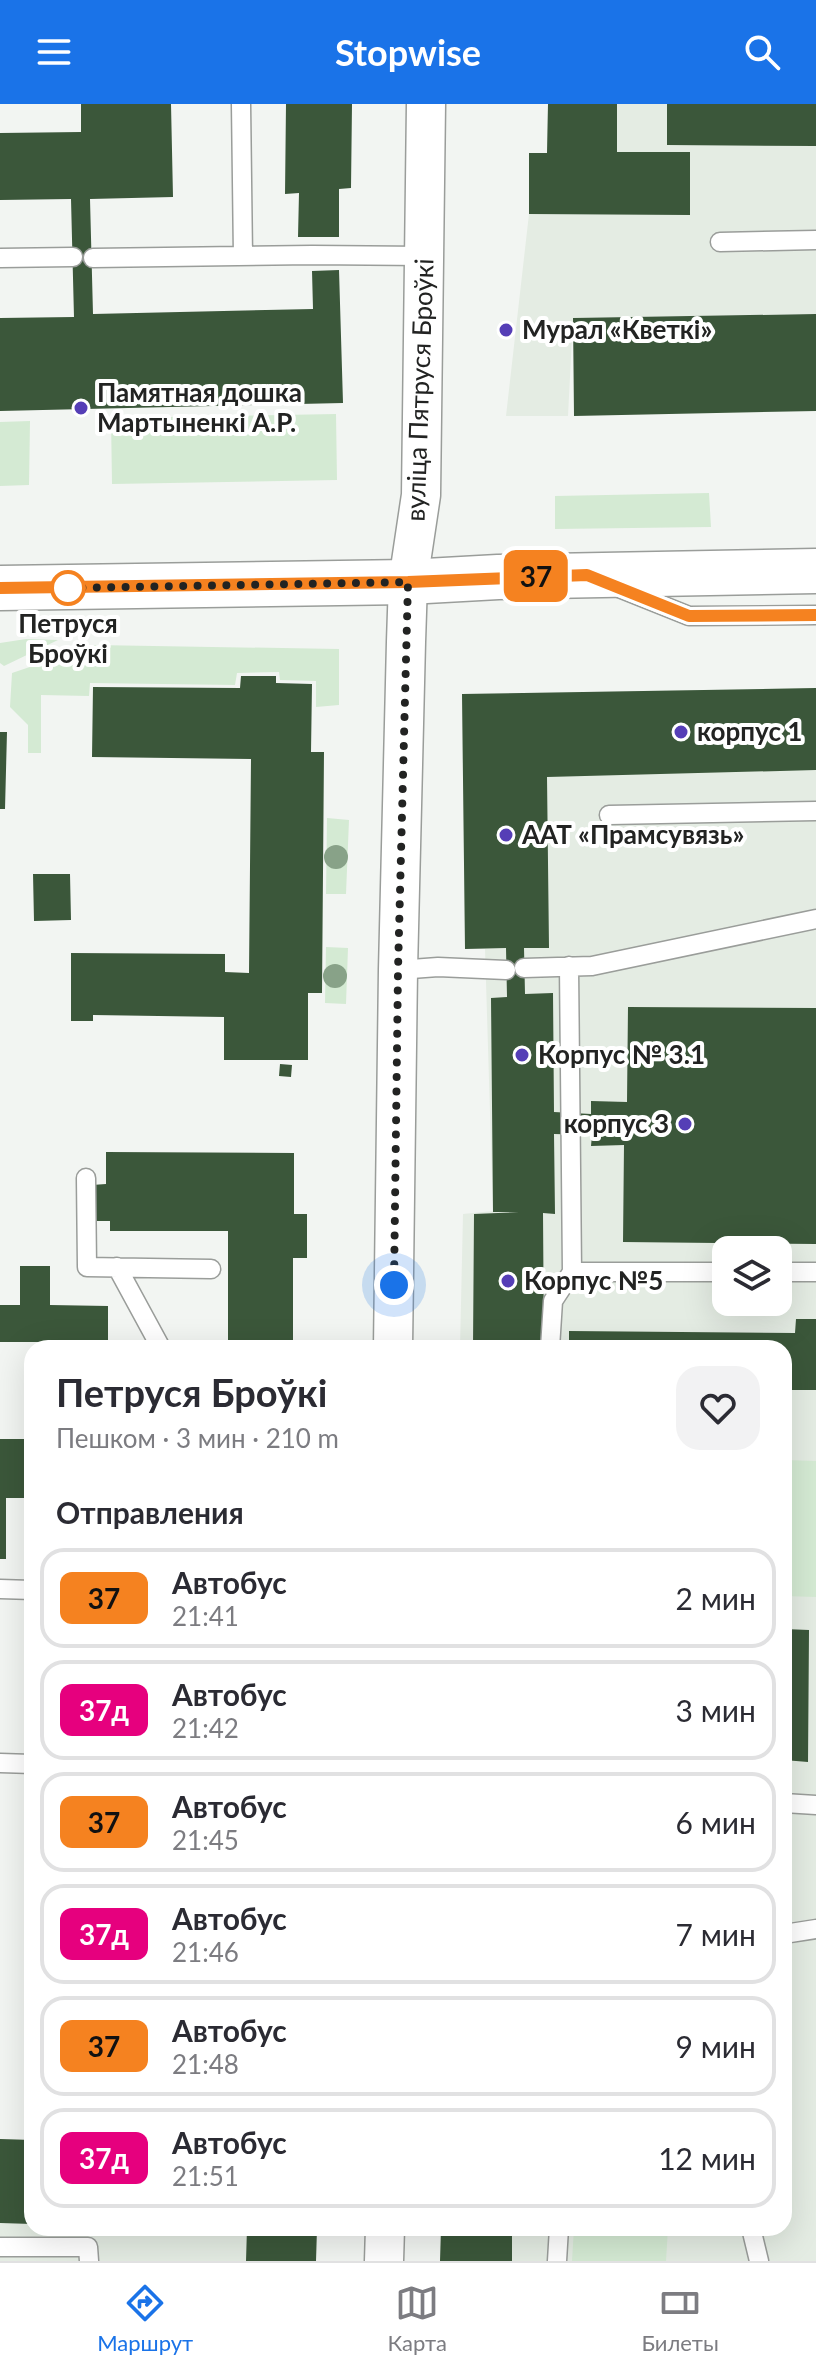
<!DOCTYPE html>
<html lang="ru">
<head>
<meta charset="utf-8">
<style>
	body { margin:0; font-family:Lato,sans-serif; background:#f2f2f3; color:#2b2b33; height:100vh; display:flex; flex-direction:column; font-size:30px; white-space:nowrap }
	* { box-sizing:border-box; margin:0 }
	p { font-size:26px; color:#7c7c81 }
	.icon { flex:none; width:44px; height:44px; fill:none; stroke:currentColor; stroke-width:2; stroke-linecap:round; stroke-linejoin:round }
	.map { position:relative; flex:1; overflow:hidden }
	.sheet { position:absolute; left:24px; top:1236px; width:768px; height:896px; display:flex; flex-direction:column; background:#fff; border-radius:24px; box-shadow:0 8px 32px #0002 }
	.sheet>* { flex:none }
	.badge { padding:0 16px; border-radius:12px; font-size:28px; line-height:52px }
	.tools { position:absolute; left:712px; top:1132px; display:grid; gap:16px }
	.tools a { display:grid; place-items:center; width:80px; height:80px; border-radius:16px; background:#fff; box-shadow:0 8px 32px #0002; font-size:40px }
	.you { position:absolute; width:40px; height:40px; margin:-20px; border:6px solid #fff; border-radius:50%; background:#1a73e8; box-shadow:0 0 0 12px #1a73e833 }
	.map>.badge { position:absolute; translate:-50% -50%; box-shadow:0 0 0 4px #fff }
	h2 { padding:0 32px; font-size:30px; line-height:72px }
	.round { display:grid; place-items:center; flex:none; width:84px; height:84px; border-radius:24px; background:#f2f2f3 }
	.overview { display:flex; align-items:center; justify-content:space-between; height:136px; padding:0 32px }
	h1 { font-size:38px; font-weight:700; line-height:60px }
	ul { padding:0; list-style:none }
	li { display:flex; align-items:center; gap:24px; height:100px; margin:0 16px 12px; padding:0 16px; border:4px solid #e1e1e2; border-radius:24px }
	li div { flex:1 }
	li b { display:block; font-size:30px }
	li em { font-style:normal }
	li .badge { min-width:88px; font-weight:700; text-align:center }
	header { display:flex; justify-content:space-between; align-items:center; height:104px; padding:0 32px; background:#1a73e8; color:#fff; font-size:36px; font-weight:700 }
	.tabs { display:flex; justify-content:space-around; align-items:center; height:112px; border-top:2px solid #e1e1e2; background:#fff; font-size:22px; color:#7c7c81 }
	.tabs a { display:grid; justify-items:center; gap:4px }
	.tabs .selected { color:#1a73e8 }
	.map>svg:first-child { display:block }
	.built { fill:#e4ece3; fill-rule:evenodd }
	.green { fill:#d4ead3 }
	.building { fill:#3b573a }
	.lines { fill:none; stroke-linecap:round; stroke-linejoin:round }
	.service-casing { stroke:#9a9d9a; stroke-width:21 }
	.minor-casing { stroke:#9a9d9a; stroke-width:41 }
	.secondary-casing { stroke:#9a9d9a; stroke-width:47 }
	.service { stroke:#fff; stroke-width:18 }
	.minor { stroke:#fff; stroke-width:38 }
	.secondary { stroke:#fff; stroke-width:44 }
	.tree { fill:#88a288 }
	.line-casing { stroke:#fff; stroke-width:18 }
	.line { stroke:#f58220; stroke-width:12 }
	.walk { stroke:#222322; stroke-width:8; stroke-dasharray:0 14.4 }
	.poi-dot { fill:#553eb6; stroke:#fff; stroke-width:3 }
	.stop-dot { fill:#fff; stroke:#f58220; stroke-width:4 }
	.labels { text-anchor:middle; stroke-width:8; stroke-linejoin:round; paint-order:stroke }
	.poi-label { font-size:26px; font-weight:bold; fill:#222322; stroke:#fff; text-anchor:start }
	.street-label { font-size:26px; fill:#222322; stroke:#fff }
	.stop-label { font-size:26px; font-weight:bold; fill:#222322; stroke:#fff }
</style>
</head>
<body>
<header><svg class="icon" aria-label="menu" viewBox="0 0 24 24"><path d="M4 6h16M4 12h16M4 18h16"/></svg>Stopwise<svg class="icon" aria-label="search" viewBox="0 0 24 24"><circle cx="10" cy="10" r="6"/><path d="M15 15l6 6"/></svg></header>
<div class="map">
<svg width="816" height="2157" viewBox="0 0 816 2157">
	<rect width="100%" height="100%" fill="#f2f5f2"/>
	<!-- built -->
	<path class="built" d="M548,0H816V210L573,214L568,312H506L529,110V49H547Z
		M816,584V2157H443L444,2124H784V1244H460L463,1110L493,1107L485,845H465L462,590ZM726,1146H778V1198H726Z
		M0,2035L32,2036V2124H317L316,2157H0Z"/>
	<!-- green -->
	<path class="green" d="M336,310L337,376L112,380L111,314Z
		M30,317L29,381L0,382V318Z
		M709,389L711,423L555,425V392Z
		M26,535L58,536L4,562L0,559V539Z
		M95,541L339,545V601L316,603V577L280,576L279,568L237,569L235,581L90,579L89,592L41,591V649H28V621L10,603L12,569Z
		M327,714L349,716L346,790H326Z
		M326,843L348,844L346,900L325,899Z
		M784,1356L816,1357V1493L784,1492Z
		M574,2124H668L666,2157H572Z"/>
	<!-- building -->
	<path class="building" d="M81,0H171L173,93L90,95L93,210L313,205L312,167L339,166L343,299L0,307V214L74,213L71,95L0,96V29L81,28Z
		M286,0H352L351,84L339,85V133H298L299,89L285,90Z
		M548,0H617V48H690V111L529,110V49H547Z
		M667,0H816V42L667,41Z
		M816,210V307L574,312L573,214Z
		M241,572H276V579L312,580L311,648H324L322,889H308V956H224V913L93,911V917H71V849L225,850V868L249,869L251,655L92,653L93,583L240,584Z
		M816,584V666L547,673L549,844H524L525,890L553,889L554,1008L591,1010V997L627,998L628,903L816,904V1140L623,1138L624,1041L591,1042L592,1031L554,1030L555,1110L543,1109L544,1244H473L474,1110L519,1108H493L491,894L507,893L506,844L465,845L462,590Z
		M0,628H7L5,705H0Z
		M33,770H70L71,816L34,817Z
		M280,960L292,961L291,973L279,972Z
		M106,1048L294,1049V1110H307V1154H293V1244H228V1127H110V1117H92V1081L106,1080Z
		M20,1162H50V1201L108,1202V1238H0V1201H20Z
		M796,1215H816V1286H784V1244L569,1243V1227L795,1229Z
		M0,1335H32V1394H6V1455H0Z
		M784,1525L809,1526L808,1658L784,1656Z
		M0,2035L32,2036V2120L0,2119Z
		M247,2124H317L316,2157H246Z
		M441,2124H512V2157H440Z"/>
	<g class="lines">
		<defs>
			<path id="service" d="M241,0L243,152
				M720,138L816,136
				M0,154L73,153
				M93,154L312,151L424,152
				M619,484L689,512L816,511
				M609,711L816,707
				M569,862L572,1168H726
				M524,864L592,862L816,815
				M398,866L438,863L506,866
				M86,1074L87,1163L211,1165
				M117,1163L161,1244
				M778,1168H816
				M550,1244L553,1197L572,1168
				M0,1485L32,1486
				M0,1659L32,1660
				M784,1699L816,1701
				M784,1830L816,1825
				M751,2124L759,2157
				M0,2143H88L89,2157
				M557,2157L559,2124"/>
			<path id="minor" d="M393,1244L398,866L406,538L408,478L421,391L426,0
				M384,2157L385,2124"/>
			<path id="secondary" d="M0,484L408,478L498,473L816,467"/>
		</defs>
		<!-- service casing -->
		<use href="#service" class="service-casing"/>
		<!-- minor casing -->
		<use href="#minor" class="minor-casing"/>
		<!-- secondary casing -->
		<use href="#secondary" class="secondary-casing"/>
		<!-- service -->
		<use href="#service" class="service"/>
		<!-- minor -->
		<use href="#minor" class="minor"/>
		<!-- secondary -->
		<use href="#secondary" class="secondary"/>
	</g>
	<!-- trees -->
	<g class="tree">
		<circle cx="336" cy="753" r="12"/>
		<circle cx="335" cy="872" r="12"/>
	</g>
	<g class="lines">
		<defs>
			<path id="line" d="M0,484L408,478L587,471L689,512L816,511"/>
		</defs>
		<!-- line casing -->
		<use href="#line" class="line-casing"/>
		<!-- line -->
		<use href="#line" class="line"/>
		<!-- walk -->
		<path class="walk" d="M68,484L408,478L398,866L394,1181"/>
	</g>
	<!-- markers -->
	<g class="poi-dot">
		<circle cx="506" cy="226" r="8"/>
		<circle cx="81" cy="304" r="8"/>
		<circle cx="681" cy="628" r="8"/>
		<circle cx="506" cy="731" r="8"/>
		<circle cx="522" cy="951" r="8"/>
		<circle cx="685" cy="1020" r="8"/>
		<circle cx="508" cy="1177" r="8"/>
	</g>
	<circle class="stop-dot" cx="68" cy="484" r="16"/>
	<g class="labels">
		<!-- poi labels -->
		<g class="poi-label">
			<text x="522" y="235">Мурал «Кветкі»</text>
			<text x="97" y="298">Памятная дошка<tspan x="97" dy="30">Мартыненкі А.Р.</tspan></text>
			<text x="697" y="637">корпус 1</text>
			<text x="522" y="740">ААТ «Прамсувязь»</text>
			<text x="538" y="960">Корпус № 3.1</text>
			<text x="669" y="1029" text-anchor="end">корпус 3</text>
			<text x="524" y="1186">Корпус №5</text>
		</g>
		<!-- street labels -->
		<g class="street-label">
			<text transform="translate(420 286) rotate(-88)" y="9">вуліца Пятруся Броўкі</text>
		</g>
		<!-- stop labels -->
		<g class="stop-label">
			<text x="68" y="529">Петруся<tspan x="68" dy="30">Броўкі</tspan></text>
		</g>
	</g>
</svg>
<div class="tools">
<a><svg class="icon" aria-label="layers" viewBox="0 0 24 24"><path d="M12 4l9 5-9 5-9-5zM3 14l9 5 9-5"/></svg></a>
</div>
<div class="you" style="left:394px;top:1181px"></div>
<b class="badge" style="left:536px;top:472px;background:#f58220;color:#111">37</b>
<section class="sheet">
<div class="overview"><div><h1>Петруся Броўкі</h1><p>Пешком · 3 мин · 210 m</p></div><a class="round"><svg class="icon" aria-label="heart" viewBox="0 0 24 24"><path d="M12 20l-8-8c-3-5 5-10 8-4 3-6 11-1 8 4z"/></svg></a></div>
<h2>Отправления</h2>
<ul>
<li><span class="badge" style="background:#f58220;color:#111">37</span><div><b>Автобус</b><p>21:41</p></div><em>2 мин</em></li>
<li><span class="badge" style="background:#e6007e;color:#fff">37д</span><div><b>Автобус</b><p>21:42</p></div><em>3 мин</em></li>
<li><span class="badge" style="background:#f58220;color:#111">37</span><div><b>Автобус</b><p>21:45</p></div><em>6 мин</em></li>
<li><span class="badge" style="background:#e6007e;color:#fff">37д</span><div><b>Автобус</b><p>21:46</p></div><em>7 мин</em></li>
<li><span class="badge" style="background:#f58220;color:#111">37</span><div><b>Автобус</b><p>21:48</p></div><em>9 мин</em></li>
<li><span class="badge" style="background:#e6007e;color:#fff">37д</span><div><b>Автобус</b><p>21:51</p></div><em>12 мин</em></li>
</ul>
</section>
</div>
<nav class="tabs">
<a class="selected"><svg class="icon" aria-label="directions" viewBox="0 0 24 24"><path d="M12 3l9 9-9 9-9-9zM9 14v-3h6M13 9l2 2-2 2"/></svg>Маршрут</a>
<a><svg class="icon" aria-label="map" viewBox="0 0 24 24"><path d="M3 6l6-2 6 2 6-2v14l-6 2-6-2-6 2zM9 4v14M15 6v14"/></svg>Карта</a>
<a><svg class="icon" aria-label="tickets" viewBox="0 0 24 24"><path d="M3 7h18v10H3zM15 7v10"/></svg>Билеты</a>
</nav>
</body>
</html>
